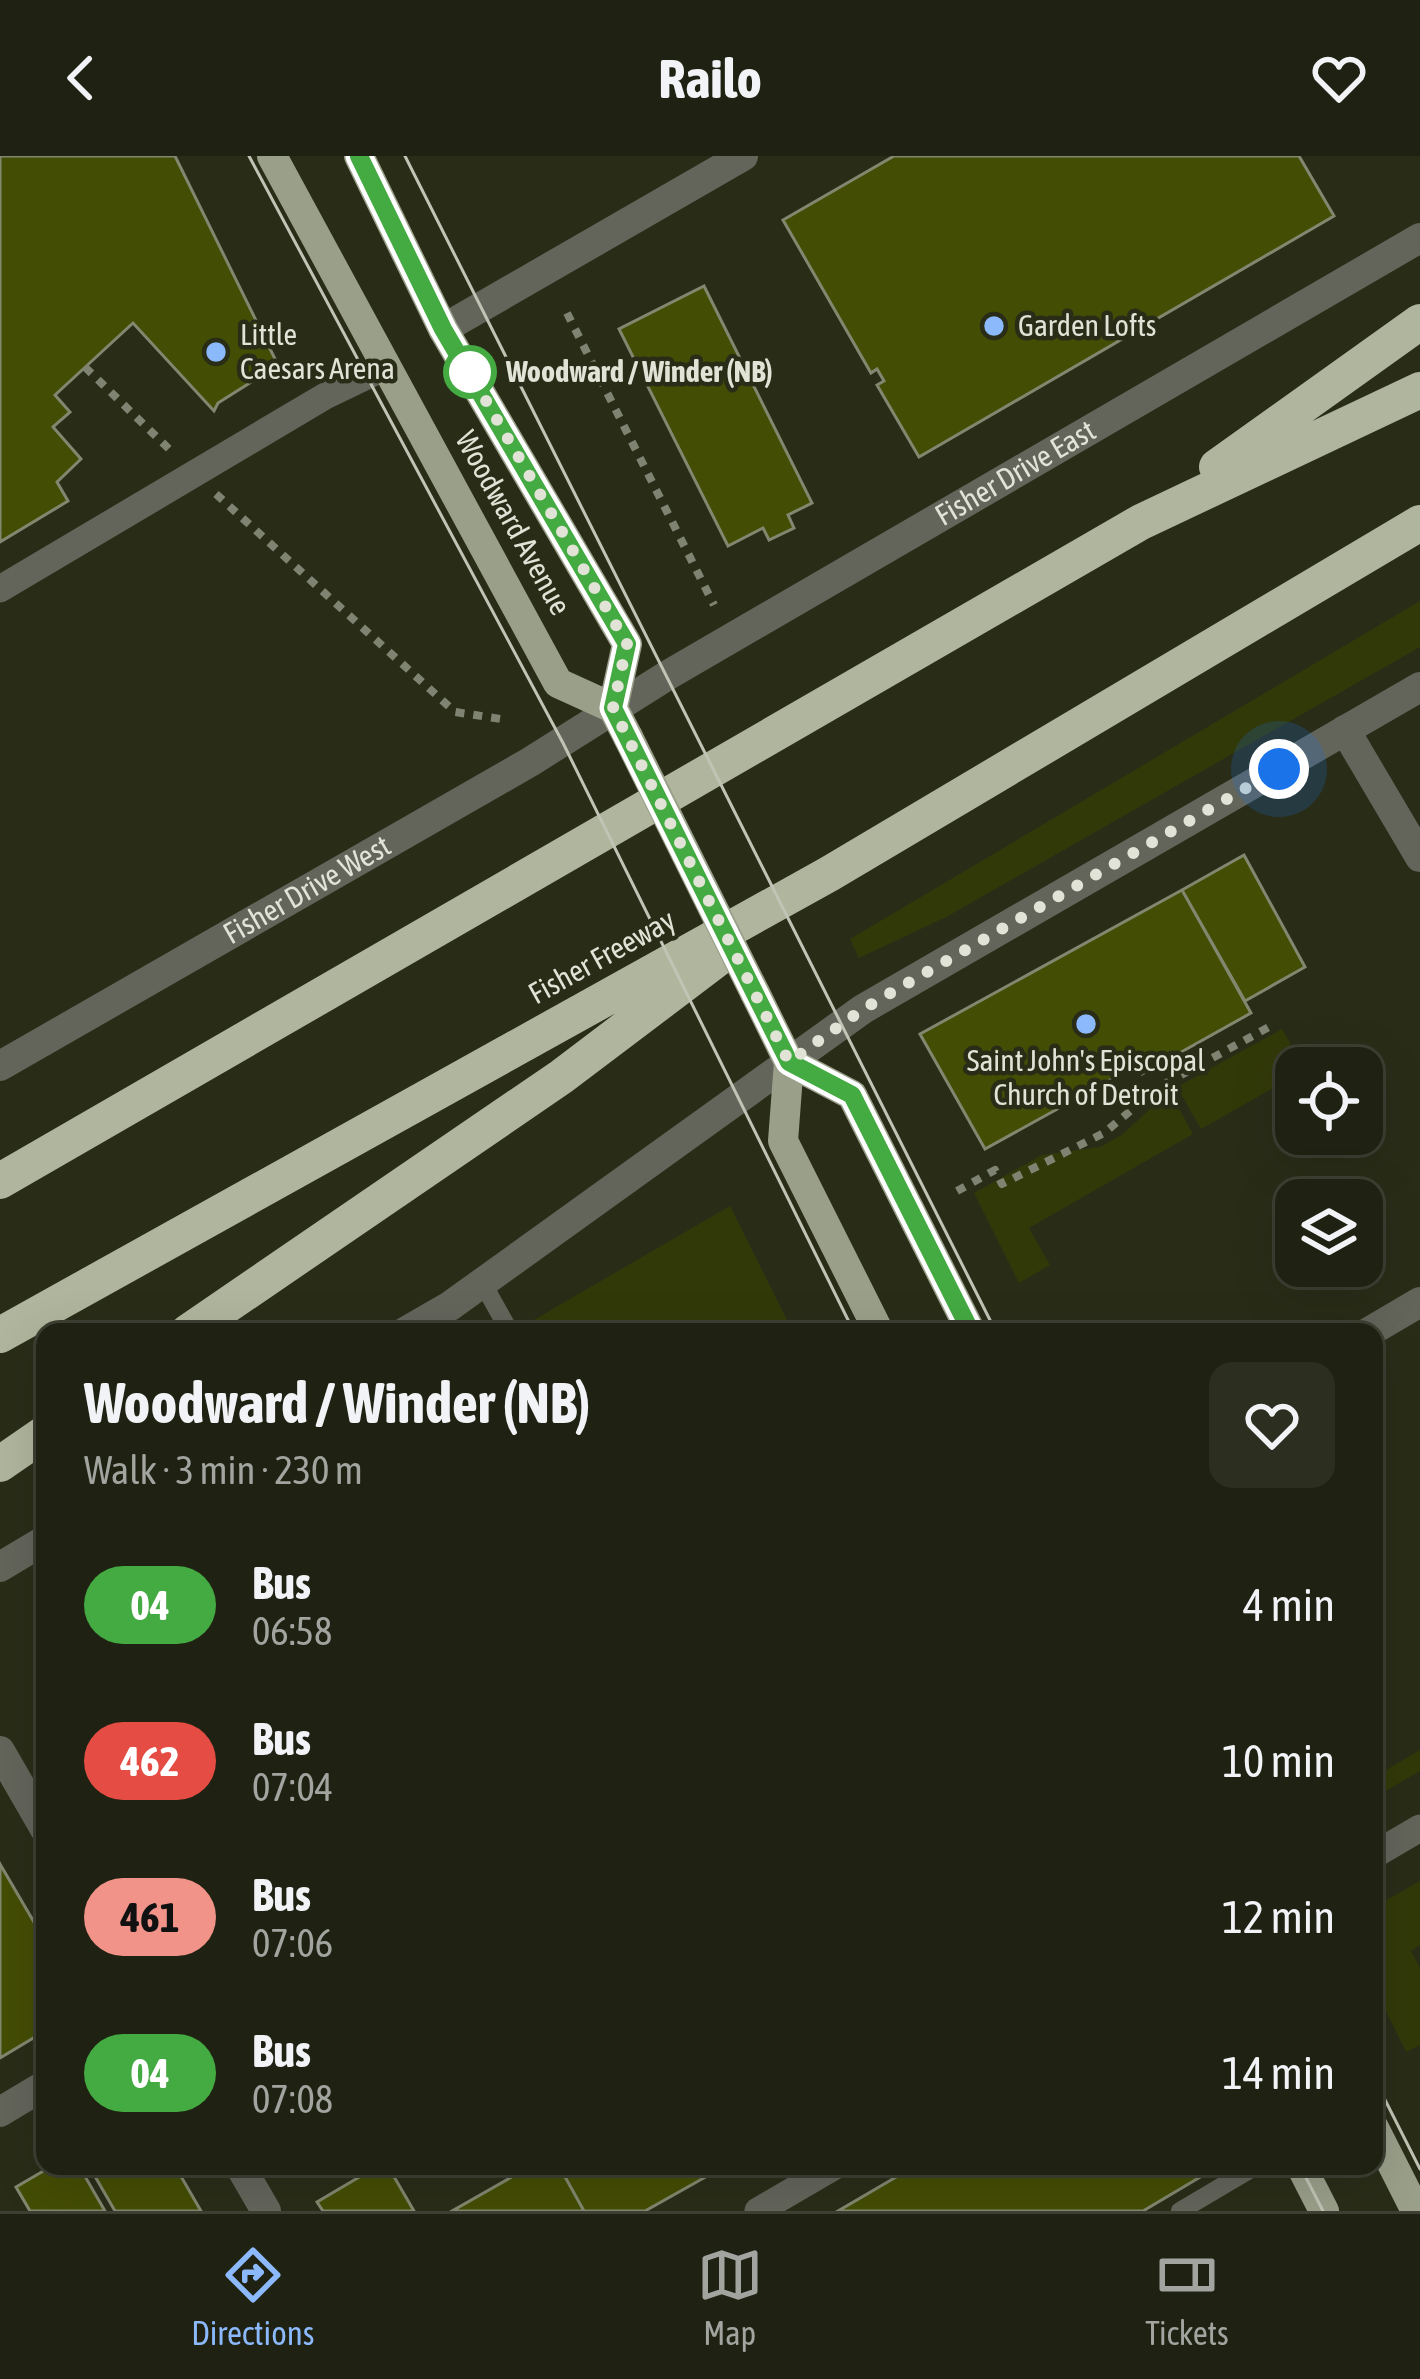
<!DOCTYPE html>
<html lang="en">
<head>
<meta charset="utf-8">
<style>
	body { margin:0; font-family:"Asap Condensed",sans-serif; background:#2c2f20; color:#f1f3f6; height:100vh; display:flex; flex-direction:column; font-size:45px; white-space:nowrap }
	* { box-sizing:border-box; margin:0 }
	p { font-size:39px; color:#a1a49f }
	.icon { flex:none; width:66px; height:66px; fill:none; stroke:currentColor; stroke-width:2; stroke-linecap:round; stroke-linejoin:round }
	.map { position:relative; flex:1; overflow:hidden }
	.side { position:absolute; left:36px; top:1167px; width:1347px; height:852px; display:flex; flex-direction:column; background:#1f2212; border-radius:24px; box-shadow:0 12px 48px #0002,0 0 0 3px #3c3f32 }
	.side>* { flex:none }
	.badge { padding:0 24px; border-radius:39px; font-size:42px; line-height:78px }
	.buttons { position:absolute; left:1275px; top:891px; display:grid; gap:24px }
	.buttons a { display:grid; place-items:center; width:108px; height:108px; border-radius:24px; background:#1f2212; box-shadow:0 12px 48px #0002,0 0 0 3px #3c3f32; font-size:60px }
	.you { position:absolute; width:60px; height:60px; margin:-30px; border:9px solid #fff; border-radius:50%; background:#1a73e8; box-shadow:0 0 0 18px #1a73e833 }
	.map>.badge { position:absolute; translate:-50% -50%; box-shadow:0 0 0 6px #fff }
	.round { display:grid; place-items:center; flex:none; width:126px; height:126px; border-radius:24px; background:#2c2f20 }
	.overview { display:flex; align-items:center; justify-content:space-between; height:204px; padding:0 48px }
	h1 { font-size:57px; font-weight:700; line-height:90px }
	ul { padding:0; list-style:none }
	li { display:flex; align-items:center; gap:36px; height:156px; padding:0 48px }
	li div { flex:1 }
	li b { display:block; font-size:45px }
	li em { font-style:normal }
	li .badge { min-width:132px; font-weight:700; text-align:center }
	header { display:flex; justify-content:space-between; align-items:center; height:156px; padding:0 48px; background:#1f2212; font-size:54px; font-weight:700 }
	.tab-bar { display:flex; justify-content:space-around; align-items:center; height:168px; border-top:3px solid #3c3f32; background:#1f2212; font-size:33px; color:#a1a49f }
	.tab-bar a { display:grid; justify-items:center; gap:6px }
	.tab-bar .active { color:#8bb9fc }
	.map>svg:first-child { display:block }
	.green { fill:#323909 }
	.building { fill:#444d04; stroke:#82876f; stroke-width:3 }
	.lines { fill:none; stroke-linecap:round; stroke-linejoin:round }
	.path { stroke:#7f8371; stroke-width:8; stroke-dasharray:9 9; stroke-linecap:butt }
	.service { stroke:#63655b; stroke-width:18 }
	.pedestrian { stroke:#63655b; stroke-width:27 }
	.minor { stroke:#63655b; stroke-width:30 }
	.tertiary { stroke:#63655b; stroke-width:30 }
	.primary { stroke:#9a9f8a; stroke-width:30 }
	.motorway { stroke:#b0b69d; stroke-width:36 }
	.tram { stroke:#c1c4b5; stroke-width:3 }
	.primary-bridge { stroke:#9a9f8a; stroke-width:30 }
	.line-casing { stroke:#fff; stroke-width:27 }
	.line { stroke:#44aa42; stroke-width:18 }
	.walk { stroke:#e0e3d5; stroke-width:12; stroke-dasharray:0 21.6 }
	.poi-dot { fill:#8bb9fc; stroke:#292d18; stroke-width:4.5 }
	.stop-dot { fill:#fff; stroke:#44aa42; stroke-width:6 }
	.labels { text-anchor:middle; stroke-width:9; stroke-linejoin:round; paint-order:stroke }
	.poi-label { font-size:30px; fill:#e0e3d5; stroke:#292d18; text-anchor:start }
	.stop-label { font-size:30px; font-weight:bold; fill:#e0e3d5; stroke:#292d18; text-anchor:start }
	.street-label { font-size:30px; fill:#e0e3d5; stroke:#292d18 }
</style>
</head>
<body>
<header><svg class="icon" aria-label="back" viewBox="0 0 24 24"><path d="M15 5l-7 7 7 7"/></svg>Railo<svg class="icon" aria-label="heart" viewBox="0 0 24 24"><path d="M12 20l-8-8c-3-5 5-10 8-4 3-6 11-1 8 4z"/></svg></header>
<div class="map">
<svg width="1420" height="2055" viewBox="0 0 1420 2055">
	<rect width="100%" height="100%" fill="#292d18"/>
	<!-- green -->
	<path class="green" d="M1420,445V491L946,761L859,802L850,783Z
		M1282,873L1297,899L1275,913L1282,927L1201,973L1177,931Z
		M1169,935L1193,978L1029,1072L1050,1109L1019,1127L974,1037L1042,999L1100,991L1123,978Z
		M730,1050L793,1176H537L532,1165Z
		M1420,1594V1615L1374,1642V1621Z
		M1420,1725V1789L1411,1795L1420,1812V1889L1406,1896L1374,1831V1751Z"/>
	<!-- building -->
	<path class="building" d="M0,0H175L278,209L218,247L214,255L133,167L55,239L70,256L53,271L81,303L57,326L68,345L0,386Z
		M894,0H1299L1334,60L919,301L877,229L884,225L877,213L871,217L783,64Z
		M704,130L812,347L788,359L794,372L769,384L763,372L728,390L619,173Z
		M1244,699L1305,811L1245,845L1182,734Z
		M1182,734L1251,857L1142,918L1137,909L985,993L920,878Z
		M0,1708L45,1785V1875L0,1902Z
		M52,2010H79L105,2055H30L16,2031Z
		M89,2010H175L201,2055H115Z
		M378,2010H394L393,2019L414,2055H323L317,2046Z
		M531,2010H559L584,2055H452Z
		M559,2010H725L645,2055H584Z
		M915,2010H1209L1212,2014L1143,2055H838Z"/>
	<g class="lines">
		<!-- path -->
		<path class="path" d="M567,157L714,449
			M85,211L170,294
			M216,338L455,556L501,563
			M957,1035L995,1014L1002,1028L1104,977L1159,931L1269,871"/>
		<!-- service -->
		<path class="service" d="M482,1126L510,1176
			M1180,2055L1256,2010"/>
		<!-- pedestrian -->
		<path class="pedestrian" d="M0,433L327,239L385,211
			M1374,1699L1420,1672
			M758,2055L835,2010"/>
		<!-- minor -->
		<path class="minor" d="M443,173L743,0
			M1345,574L1420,701
			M1369,1176L1420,1146
			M0,1956L45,1929"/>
		<!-- tertiary -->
		<g class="tertiary">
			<path id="s1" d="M0,910L530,606L668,519L1420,82"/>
			<path d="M405,1176L450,1150L863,853L1420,531"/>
			<path d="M0,1411L45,1384"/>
			<path d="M0,1595L45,1673"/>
			<path d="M240,2010L266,2055"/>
		</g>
		<!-- primary -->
		<path class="primary" d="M272,0L558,527L613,552L628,581
			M359,0L443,173L627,488L613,552
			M755,837L789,906L783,985L879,1176
			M789,906L852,939L971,1176
			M1374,1972L1416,2055
			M1301,2010L1324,2055"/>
		<!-- motorway -->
		<path class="motorway" d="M1217,311L1420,166
			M0,1025L1141,366L1420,234
			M188,1176L561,921L729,794
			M0,1179L829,718L1420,367
			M0,1308L45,1277"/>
		<!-- tram -->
		<path class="tram" d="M249,0L563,587L854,1176
			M405,0L996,1176
			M1374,1922L1420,2013
			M1300,2010L1323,2055"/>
		<!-- primary-bridge -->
		<path class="primary-bridge" d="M628,581L755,837"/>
	</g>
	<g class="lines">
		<defs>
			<path id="line" d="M359,0L443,173L627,488L613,552L789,906L852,939L971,1176"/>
		</defs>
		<!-- line casing -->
		<use href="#line" class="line-casing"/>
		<!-- line -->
		<use href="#line" class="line"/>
		<!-- walk -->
		<path class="walk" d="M470,216L467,212L627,488L613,552L789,906L863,853L1279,613"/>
	</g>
	<!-- markers -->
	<g class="poi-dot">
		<circle cx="994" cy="170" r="12"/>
		<circle cx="216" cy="196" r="12"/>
		<circle cx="1086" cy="868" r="12"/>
	</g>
	<circle class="stop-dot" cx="470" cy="216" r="24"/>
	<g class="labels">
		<!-- poi labels -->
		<g class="poi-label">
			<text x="1018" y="180">Garden Lofts</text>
			<text x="240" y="189">Little<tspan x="240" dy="34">Caesars Arena</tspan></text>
			<text x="1086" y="915" text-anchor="middle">Saint John's Episcopal<tspan x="1086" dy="34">Church of Detroit</tspan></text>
		</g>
		<!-- stop labels -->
		<g class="stop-label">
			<text x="506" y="226">Woodward / Winder (NB)</text>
		</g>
		<!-- street labels -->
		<g class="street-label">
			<text dy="10" stroke="none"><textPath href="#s1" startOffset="1176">Fisher Drive East</textPath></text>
			<text transform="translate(513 367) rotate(61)" y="10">Woodward Avenue</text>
			<text dy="10" stroke="none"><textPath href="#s1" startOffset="354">Fisher Drive West</textPath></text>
			<text transform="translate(602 801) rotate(-29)" y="10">Fisher Freeway</text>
		</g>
	</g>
</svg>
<div class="buttons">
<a><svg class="icon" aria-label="locate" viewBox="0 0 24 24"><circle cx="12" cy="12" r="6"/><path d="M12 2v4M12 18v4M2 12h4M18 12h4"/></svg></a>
<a><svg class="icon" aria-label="layers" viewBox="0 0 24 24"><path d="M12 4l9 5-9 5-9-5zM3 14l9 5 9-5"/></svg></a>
</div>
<div class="you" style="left:1279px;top:613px"></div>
<section class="side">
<div class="overview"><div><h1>Woodward / Winder (NB)</h1><p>Walk · 3 min · 230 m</p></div><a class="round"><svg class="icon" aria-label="heart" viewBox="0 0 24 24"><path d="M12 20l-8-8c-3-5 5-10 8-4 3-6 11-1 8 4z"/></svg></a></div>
<ul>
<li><span class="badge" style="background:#44aa42;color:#fff">04</span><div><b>Bus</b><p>06:58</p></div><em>4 min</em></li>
<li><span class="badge" style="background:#e54c44;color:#fff">462</span><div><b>Bus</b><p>07:04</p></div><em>10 min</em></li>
<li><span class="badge" style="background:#f19389;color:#111">461</span><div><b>Bus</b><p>07:06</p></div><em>12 min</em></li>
<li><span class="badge" style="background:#44aa42;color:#fff">04</span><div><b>Bus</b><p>07:08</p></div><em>14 min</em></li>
</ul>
</section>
</div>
<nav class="tab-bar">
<a class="active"><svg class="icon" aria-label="directions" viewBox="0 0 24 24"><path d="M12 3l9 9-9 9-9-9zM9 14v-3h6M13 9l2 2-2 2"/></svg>Directions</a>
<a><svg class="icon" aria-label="map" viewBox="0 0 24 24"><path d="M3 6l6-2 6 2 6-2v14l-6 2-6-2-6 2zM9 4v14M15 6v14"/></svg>Map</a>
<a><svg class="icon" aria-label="tickets" viewBox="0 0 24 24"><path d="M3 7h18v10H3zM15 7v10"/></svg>Tickets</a>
</nav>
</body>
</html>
